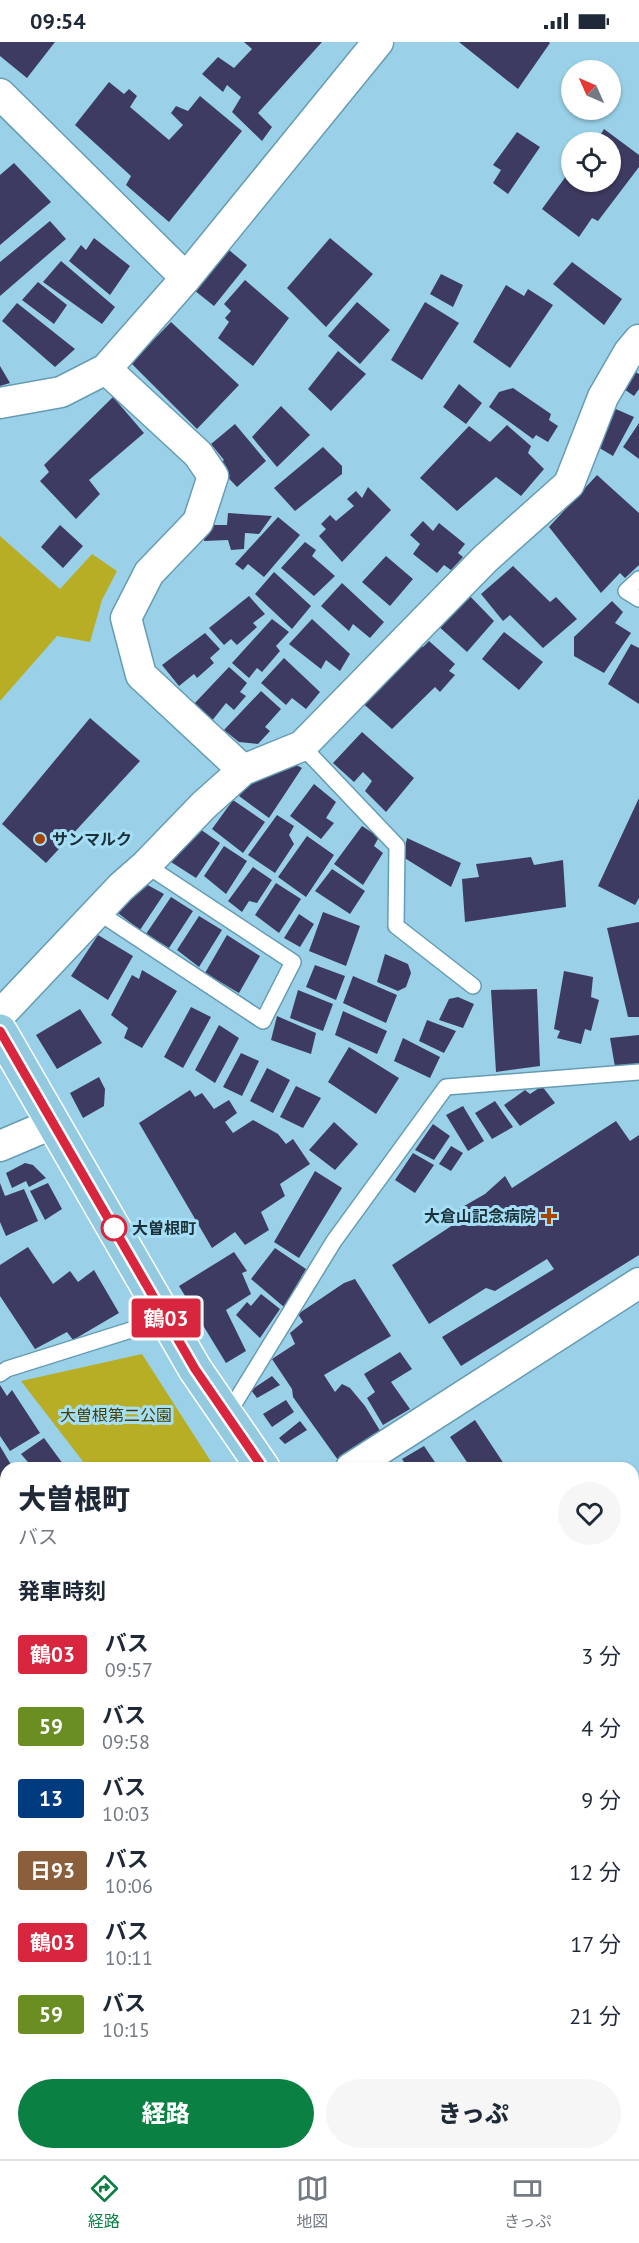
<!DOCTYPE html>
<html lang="ja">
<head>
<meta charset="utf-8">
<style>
	body { margin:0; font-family:"PT Sans","Noto Sans JP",sans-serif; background:#f6f6f7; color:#1f2937; height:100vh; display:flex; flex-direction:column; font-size:22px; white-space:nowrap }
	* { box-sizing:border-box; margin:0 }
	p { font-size:20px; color:#747a83 }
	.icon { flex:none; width:33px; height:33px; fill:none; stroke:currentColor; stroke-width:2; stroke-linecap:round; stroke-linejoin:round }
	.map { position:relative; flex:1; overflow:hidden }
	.side { position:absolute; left:0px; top:1420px; width:639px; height:698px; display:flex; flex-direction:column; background:#fff; border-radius:18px 18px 0 0; box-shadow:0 2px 4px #0004 }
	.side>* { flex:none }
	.badge { padding:0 12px; border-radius:4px; font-size:21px; line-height:39px }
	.needle { width:39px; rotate:315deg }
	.tools { position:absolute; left:561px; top:18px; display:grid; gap:12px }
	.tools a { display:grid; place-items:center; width:60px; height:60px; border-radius:50%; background:#fff; box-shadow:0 2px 4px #0004; font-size:30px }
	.map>.badge { position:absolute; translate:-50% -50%; box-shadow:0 0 0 3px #fff }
	h2 { padding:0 18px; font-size:22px; line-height:54px }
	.round { display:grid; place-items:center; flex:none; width:63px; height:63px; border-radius:32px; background:#f6f6f7 }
	.summary { display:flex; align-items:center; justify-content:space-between; height:102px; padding:0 18px }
	h1 { font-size:28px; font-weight:800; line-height:45px }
	.primary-button { display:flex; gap:12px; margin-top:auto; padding:12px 18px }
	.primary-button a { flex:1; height:69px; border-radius:36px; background:#0b8043; color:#fff; font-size:24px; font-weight:800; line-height:69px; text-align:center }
	.primary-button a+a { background:#f6f6f7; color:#1f2937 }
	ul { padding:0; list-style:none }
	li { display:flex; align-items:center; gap:18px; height:72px; padding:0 18px }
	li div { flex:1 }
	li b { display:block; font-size:22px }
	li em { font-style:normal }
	li .badge { min-width:66px; font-weight:700; text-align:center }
	.status { display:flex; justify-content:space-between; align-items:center; height:42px; padding:0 30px; background:#fff; direction:ltr }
	.status svg { height:16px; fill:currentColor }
	.tab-bar { display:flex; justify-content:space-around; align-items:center; height:84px; border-top:2px solid #e0e1e3; background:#fff; font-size:16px; color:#747a83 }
	.tab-bar a { display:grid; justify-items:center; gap:3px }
	.tab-bar .on { color:#0b8043 }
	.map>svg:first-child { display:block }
	.green { fill:#b7ae25 }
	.building { fill:#3e3b62 }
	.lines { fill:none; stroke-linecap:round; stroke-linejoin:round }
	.service-casing { stroke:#669cb2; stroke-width:18 }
	.pedestrian-casing { stroke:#669cb2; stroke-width:26 }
	.minor-casing { stroke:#669cb2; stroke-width:33 }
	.tertiary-casing { stroke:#669cb2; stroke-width:36 }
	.primary-casing { stroke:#fff; stroke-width:36 }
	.service { stroke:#fff; stroke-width:15 }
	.pedestrian { stroke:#fff; stroke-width:22 }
	.minor { stroke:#fff; stroke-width:30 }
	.tertiary { stroke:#fff; stroke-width:33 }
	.primary { stroke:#94cadf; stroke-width:33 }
	.line-casing { stroke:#fff; stroke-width:14 }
	.line { stroke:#d7263d; stroke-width:9 }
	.poi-dot { fill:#a54401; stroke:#a6def6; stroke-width:2 }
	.stop-dot { fill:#fff; stroke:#d7263d; stroke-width:3 }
	.labels { text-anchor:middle; stroke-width:6; stroke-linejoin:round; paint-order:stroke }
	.poi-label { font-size:16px; font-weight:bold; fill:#1b313a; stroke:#a6def6; text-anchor:start }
	.stop-label { font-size:16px; font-weight:bold; fill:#1b313a; stroke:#a6def6; text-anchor:start }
	.park-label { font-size:16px; fill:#433f00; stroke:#a6def6 }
</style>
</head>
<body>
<div class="status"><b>09:54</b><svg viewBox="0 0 49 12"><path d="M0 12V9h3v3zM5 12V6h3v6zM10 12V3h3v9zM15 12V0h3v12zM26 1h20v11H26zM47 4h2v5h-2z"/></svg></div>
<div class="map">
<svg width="639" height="2117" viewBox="0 0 639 2117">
	<rect width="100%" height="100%" fill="#9ad1e8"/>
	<!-- green -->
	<path class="green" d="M0,494L60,547L92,512L117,529L102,558L90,600L57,594L0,659Z
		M142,1312L215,1426H88L21,1339Z"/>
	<!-- building -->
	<path class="building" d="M0,0H55L27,36L0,14Z
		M244,0H322L258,71L272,85L262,99L232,70L241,55L227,43L223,50L202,32L218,15L234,26L252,7Z
		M459,0H549L550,1L518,47Z
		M109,40L124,52L129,47L137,54L130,65L169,98L183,83L171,71L176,64L188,69L200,54L242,89L169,180L126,143L131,134L75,83Z
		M604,87L639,113V125L598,179L592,176L579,195L542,167L572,126V140H610V100H596Z
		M517,90L540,105L508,152L493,141L501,128L493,123Z
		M14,121L51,160L0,203V133Z
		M50,179L66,197L0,254V220Z
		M94,196L130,224L110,253L69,219L81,203L86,208Z
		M330,196L373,232L326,285L287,246Z
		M223,203L247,223L214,264L189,244Z
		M61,219L115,265L102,282L43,240Z
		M572,220L622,257L604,283L553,242Z
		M441,232L463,243L453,265L430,252Z
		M245,238L289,276L253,324L218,296L229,280L225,276L231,269L224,262Z
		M38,240L67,263L54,282L22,258Z
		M506,243L524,254L528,247L553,263L510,326L473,300Z
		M357,260L390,288L360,322L328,294Z
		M425,260L459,281L422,338L391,318Z
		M17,261L75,307L55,325L2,279Z
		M171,280L239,343L197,387L131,321Z
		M338,309L366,332L331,369L308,347Z
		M0,324L10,341L0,344Z
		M632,328L639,332V347L634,354L621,345Z
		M459,342L482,361L466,382L443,365Z
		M513,346L551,372L549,378L558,384L548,400L536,393L533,397L489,365L499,350Z
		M113,355L144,391L89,438L100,452L76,477L40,439L49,430L44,423Z
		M281,364L310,393L277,425L252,395Z
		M609,364L634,375L613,414L591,401Z
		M639,381V417L623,405Z
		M235,382L266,419L237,445L217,424L224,418L211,402Z
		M507,383L531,404L528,411L544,427L521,454L496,435L457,469L420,436L469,384L490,400Z
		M323,405L342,424V432L295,469L274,446Z
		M597,433L639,471V523L625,536L620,531L601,551L549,485Z
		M368,445L391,468L342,520L319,494L326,487L321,482L330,473L336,479L354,464L347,457L356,449L362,456Z
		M228,471L272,474L259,492L245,491L244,507L231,508L228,498L204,499L206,483H227Z
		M278,475L300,493L264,535L248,522L243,528L235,522Z
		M423,479L433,489L439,481L465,502L458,511L463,515L451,528L444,523L437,531L413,512L420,502L410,493Z
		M60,483L83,504L63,526L41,505Z
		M305,500L316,508L312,514L335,534L314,554L281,526Z
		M386,514L413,537L390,564L362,540Z
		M513,524L550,560L556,555L577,577L543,606L510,573L503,579L481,552Z
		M274,530L311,564L292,587L255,552Z
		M342,541L384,580L370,596L353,582L349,589L321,564Z
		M466,550L494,579L467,610L436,582Z
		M249,554L265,572L253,581L257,585L237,603L231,597L224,603L209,586Z
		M612,559L623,570L615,581L631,591L604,631L574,614V595Z
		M272,577L289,590L276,604L280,609L262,630L257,626L249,636L232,621Z
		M312,577L350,612L340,629L326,618L321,627L289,602Z
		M504,590L543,620L519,648L482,617Z
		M205,591L220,607L210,616L214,621L197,636L194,632L179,644L162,623Z
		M413,598L423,605L429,599L455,622L449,629L455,633L440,650L435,645L392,687L359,658Z
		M631,602L639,606V662L608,642Z
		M284,616L320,650L306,667L292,656L286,663L261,641Z
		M229,625L247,641L240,650L246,654L234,668L226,661L211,680L193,663Z
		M261,649L281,667L265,685L270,689L258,702L239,700L224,688Z
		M90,676L140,719L46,821L2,782Z
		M362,690L414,736L386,770L365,749L372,739L363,730L354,740L333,721Z
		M289,719L302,726L269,776L239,754L259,729Z
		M314,742L336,760L326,776L334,781L321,797L290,774Z
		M639,756V856L635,863L598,844Z
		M233,758L265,780L243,811L212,787Z
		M277,773L294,784L289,793L294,802L275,831L248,813Z
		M362,784L379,795L374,804L383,811L363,843L334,822Z
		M197,785L220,801L196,836L171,820Z
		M307,794L334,813L306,855L278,835Z
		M407,796L461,821L451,845L403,815Z
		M224,804L247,819L226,852L204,834Z
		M531,815L534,823L563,818L566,865L465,880L462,837L479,835L476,822Z
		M253,825L272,838L257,861L249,859L242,870L228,859Z
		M332,827L365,849L350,872L315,849Z
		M144,841L164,852L140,888L118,871Z
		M276,841L301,857L279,891L255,873Z
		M171,855L193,869L169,906L146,892Z
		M323,870L360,884L346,924L309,909Z
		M299,872L314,882L300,905L284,896Z
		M199,874L222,888L199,925L177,908Z
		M639,880V975H628L607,886Z
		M98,893L133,914L108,958L71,934Z
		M227,893L260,914L239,951L205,931Z
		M385,912L408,922L411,931L406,945L398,949L377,940Z
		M315,923L345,934L336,958L306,945Z
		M142,928L177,949L142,1006L124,996L128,986L111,973L132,933L139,937Z
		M564,929L593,935L591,955L599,958L591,989L585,987L581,1002L557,996L560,989L554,987Z
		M353,934L397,953L386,981L343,961Z
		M537,947L540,1024L496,1030L491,948Z
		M298,948L333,962L323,989L290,976Z
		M458,955L474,962L463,986L439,978L449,957Z
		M191,965L211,975L183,1026L164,1015Z
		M80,967L102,1001L57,1027L36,993Z
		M343,969L387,989L377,1012L335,993Z
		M277,974L316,991L311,1012L271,998Z
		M427,978L456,989L444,1011L419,999Z
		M219,983L239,996L215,1041L195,1028Z
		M639,993V1021L615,1025L610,996Z
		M403,996L440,1015L430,1036L394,1019Z
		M349,1005L399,1036L376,1072L328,1040Z
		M241,1011L259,1019L242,1054L223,1045Z
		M267,1026L290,1038L273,1071L250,1059Z
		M99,1035L105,1047L104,1064L83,1076L70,1051Z
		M296,1044L321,1056L303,1086L280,1075Z
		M542,1044L555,1061L520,1084L504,1063L525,1048L530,1052Z
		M190,1048L195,1055L202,1051L214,1067L229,1058L237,1071L225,1080L233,1091L253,1078L278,1092L286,1102L293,1097L310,1122L280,1142L285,1154L261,1170L269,1188L245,1203L235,1190L212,1206L139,1081Z
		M495,1059L513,1085L492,1097L475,1071Z
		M463,1064L484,1099L468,1109L446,1073Z
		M616,1079L630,1099L639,1093V1213L461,1324L442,1295L554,1227L547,1217L495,1249L486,1246L429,1282L392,1223L465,1175L459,1167L485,1152L505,1134L512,1146Z
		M334,1080L358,1102L335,1128L309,1108Z
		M433,1082L450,1094L434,1118L415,1108Z
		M451,1104L463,1111L451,1129L439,1122Z
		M413,1111L434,1123L415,1151L395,1138Z
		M25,1121L33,1123L46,1136L29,1145L26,1139L12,1146L6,1131Z
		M315,1129L342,1146L299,1216L274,1200Z
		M0,1141L5,1154L24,1147L38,1179L6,1194L0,1180Z
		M48,1141L62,1167L45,1178L30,1149Z
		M28,1205L53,1242L70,1229L78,1240L94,1228L119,1271L73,1298L67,1290L35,1307L0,1254V1223Z
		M275,1206L306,1227L284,1265L251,1237Z
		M234,1210L247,1229L242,1231L251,1252L226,1268L246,1309L226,1321L179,1244Z
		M355,1237L391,1294L324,1333L335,1350L342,1342L350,1346L365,1364L382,1392L338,1418L293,1355L292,1347L272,1317L295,1302L290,1291L303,1280L298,1272L344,1241Z
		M261,1252L280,1267L260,1296L236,1273L247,1260L251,1264Z
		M400,1310L412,1327L391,1340L410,1367L383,1383L367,1356L375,1350L364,1332Z
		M272,1334L280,1343L257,1356L251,1348Z
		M0,1343L7,1354L12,1348L40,1391L10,1409L0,1394Z
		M286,1358L294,1370L272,1385L263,1372Z
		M475,1378L504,1422L496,1426H471L450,1395Z
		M300,1379L307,1388L285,1402L279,1396Z
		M44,1396L66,1426H33L21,1412Z
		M0,1404L13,1426H6V1432L0,1436Z
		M424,1404L439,1426H408L402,1417Z
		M6,1445V1462L0,1453V1450Z
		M639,1459V1484L633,1486V1460Z
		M639,1493V1521L633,1506V1495Z
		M633,1569L639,1582V1590L633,1592Z
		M0,1579L6,1586V1616L0,1620Z
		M6,1629V1666L0,1654V1631Z
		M633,1648L639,1652L637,1675L633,1672Z
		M0,1676L6,1689V1707L0,1710Z
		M639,1696V1726L633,1723V1706Z
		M6,1751V1775H5L0,1753Z
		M633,1811L639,1813L633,1832Z
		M639,1868V1898L633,1896V1884Z
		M4,1869L6,1911L0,1913V1870Z
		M6,1916V1946L0,1947V1918Z
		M6,1952V1983L0,1985V1954Z
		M6,1992V2035H5L0,2012V1993Z
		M633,2041L639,2045V2117H620L613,2112H633Z
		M54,2112V2117H28V2115Z
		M124,2112H164L162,2117H121Z
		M196,2112H247L251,2114L249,2117H198L195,2115Z"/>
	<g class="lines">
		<defs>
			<path id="service" d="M639,537L626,549L639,557
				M302,704L397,804L396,884L473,944
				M98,870L263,979L293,920L146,823
				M0,1332L7,1327L166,1277
				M226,1375L334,1199L446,1045L639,1030
				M0,1475L6,1481
				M633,1540L639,1538"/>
			<path id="pedestrian" d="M269,2112L276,2117"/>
			<path id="minor" d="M0,52L186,236
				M106,327L198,412L213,434L198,480L149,531L126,576L141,633L243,728
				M0,361L61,350L106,327L186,236L378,0
				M0,973L121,845L146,823L204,763L243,728L302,704L485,517L569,442L603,355L629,310L639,298
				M0,1104L54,1081
				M351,1426L639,1241
				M0,1736L6,1734
				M0,1832L6,1846
				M633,1990L639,1994
				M89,2112L90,2117
				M451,2117L455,2112"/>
			<path id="tertiary" d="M339,2117L340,2112"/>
			<path id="primary" d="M0,989L195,1327L263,1426
				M633,1754L639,1758"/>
		</defs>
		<!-- service casing -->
		<use href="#service" class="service-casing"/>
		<!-- pedestrian casing -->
		<use href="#pedestrian" class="pedestrian-casing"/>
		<!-- minor casing -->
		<use href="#minor" class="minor-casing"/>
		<!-- tertiary casing -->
		<use href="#tertiary" class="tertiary-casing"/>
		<!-- primary casing -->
		<use href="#primary" class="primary-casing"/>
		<!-- service -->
		<use href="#service" class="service"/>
		<!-- pedestrian -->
		<use href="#pedestrian" class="pedestrian"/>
		<!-- minor -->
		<use href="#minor" class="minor"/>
		<!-- tertiary -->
		<use href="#tertiary" class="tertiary"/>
		<!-- primary -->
		<use href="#primary" class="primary"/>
	</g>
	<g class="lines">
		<defs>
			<path id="line" d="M0,989L195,1327L263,1426"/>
		</defs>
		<!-- line casing -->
		<use href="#line" class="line-casing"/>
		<!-- line -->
		<use href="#line" class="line"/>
	</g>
	<!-- markers -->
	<g class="poi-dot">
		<circle cx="40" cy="797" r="6"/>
		<path d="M546 1165h6v6h6v6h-6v6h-6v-6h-6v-6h6z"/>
	</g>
	<circle class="stop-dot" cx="114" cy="1186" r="12"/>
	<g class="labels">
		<!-- poi labels -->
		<g class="poi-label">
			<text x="52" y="803">サンマルク</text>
			<text x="536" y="1180" text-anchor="end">大倉山記念病院</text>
		</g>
		<!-- stop labels -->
		<g class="stop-label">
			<text x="132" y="1192">大曽根町</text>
		</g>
		<!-- park labels -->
		<g class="park-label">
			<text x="116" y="1379">大曽根第二公園</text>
		</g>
	</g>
</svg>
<div class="tools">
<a><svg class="needle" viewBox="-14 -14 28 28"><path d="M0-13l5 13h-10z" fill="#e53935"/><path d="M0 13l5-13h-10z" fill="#747a83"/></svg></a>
<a><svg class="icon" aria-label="locate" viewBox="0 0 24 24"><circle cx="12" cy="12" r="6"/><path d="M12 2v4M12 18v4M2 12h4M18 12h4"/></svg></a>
</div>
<b class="badge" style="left:166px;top:1276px;background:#d7263d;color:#fff">鶴03</b>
<section class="side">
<div class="summary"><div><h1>大曽根町</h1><p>バス</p></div><a class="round"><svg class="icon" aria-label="heart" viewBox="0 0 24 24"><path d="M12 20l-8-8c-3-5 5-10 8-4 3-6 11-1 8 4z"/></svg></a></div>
<h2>発車時刻</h2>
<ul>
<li><span class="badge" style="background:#d7263d;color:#fff">鶴03</span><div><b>バス</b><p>09:57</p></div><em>3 分</em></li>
<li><span class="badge" style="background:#6b8e23;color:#fff">59</span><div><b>バス</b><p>09:58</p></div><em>4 分</em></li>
<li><span class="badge" style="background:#003b80;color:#fff">13</span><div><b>バス</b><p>10:03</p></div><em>9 分</em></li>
<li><span class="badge" style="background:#8b5e3c;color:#fff">日93</span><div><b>バス</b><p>10:06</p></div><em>12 分</em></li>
<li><span class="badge" style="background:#d7263d;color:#fff">鶴03</span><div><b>バス</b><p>10:11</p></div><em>17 分</em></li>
<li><span class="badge" style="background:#6b8e23;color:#fff">59</span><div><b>バス</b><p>10:15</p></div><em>21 分</em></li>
</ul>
<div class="primary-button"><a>経路</a><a>きっぷ</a></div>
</section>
</div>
<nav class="tab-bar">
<a class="on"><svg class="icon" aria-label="directions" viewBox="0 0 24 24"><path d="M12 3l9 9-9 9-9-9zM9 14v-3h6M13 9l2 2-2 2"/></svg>経路</a>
<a><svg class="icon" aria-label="map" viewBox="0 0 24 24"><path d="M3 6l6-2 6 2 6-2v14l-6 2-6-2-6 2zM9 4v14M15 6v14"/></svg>地図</a>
<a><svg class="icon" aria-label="tickets" viewBox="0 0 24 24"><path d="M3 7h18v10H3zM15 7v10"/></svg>きっぷ</a>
</nav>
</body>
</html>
